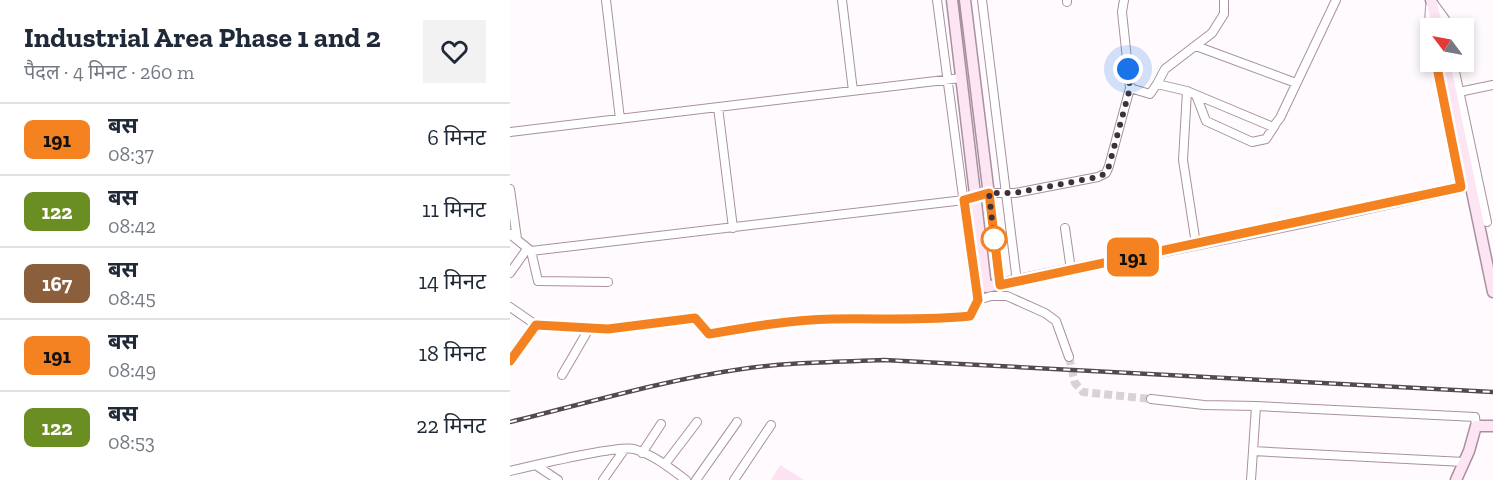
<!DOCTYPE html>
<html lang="hi">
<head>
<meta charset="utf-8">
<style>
	body { margin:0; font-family:"Zilla Slab","Noto Sans Devanagari",serif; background:#f2f2f3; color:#1f2937; height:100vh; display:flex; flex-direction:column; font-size:22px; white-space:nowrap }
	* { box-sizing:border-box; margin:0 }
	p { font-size:20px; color:#747a83 }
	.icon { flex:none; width:33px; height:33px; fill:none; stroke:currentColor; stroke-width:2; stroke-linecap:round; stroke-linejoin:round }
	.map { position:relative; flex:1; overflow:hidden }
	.side { display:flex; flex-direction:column; background:#fff; width:510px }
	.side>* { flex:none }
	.badge { padding:0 12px; border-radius:9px; font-size:21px; line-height:39px }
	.needle { width:39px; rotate:302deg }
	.tools { position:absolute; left:910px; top:18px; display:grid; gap:12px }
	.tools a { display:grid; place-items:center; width:54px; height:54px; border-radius:0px; background:#fff; box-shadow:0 3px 9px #0003; font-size:30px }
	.you { position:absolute; width:30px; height:30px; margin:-15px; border:4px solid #fff; border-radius:50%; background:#1a73e8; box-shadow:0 0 0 9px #1a73e833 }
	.map>.badge { position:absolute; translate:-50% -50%; box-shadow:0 0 0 3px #fff }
	.round { display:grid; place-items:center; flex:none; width:63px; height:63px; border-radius:0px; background:#f2f2f3 }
	.headline { display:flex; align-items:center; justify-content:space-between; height:102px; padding:0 24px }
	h1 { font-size:28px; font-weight:700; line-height:45px }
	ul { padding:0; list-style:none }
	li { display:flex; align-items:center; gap:18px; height:72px; padding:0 24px; border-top:2px solid #e0e1e3 }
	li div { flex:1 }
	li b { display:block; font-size:22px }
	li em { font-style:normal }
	li .badge { min-width:66px; font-weight:700; text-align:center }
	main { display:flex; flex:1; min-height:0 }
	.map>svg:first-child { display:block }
	.green { fill:#fde2f2 }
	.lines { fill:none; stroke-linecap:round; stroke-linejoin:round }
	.street-tunnel { stroke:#d8d2d6; stroke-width:8; stroke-dasharray:8 4; stroke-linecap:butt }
	.street-casing { stroke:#a8919f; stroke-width:10 }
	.secondary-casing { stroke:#a8919f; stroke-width:13 }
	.street { stroke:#fff; stroke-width:8 }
	.secondary { stroke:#fee5f4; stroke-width:10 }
	.rail-casing { stroke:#53494f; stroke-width:4.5 }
	.rail { stroke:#fff; stroke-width:2; stroke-dasharray:7; stroke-linecap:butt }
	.line-casing { stroke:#fff; stroke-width:14 }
	.line { stroke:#f58220; stroke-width:9 }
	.walk { stroke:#3c3238; stroke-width:6; stroke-dasharray:0 10.8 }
	.stop-dot { fill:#fff; stroke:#f58220; stroke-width:3 }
</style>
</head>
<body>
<main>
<section class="side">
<div class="headline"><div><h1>Industrial Area Phase 1 and 2</h1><p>पैदल · 4 मिनट · 260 m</p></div><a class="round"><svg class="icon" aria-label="heart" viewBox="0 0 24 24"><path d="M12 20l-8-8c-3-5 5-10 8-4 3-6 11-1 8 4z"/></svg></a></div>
<ul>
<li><span class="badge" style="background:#f58220;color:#111">191</span><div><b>बस</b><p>08:37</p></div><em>6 मिनट</em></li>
<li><span class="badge" style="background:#6b8e23;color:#fff">122</span><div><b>बस</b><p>08:42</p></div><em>11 मिनट</em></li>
<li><span class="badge" style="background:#8b5e3c;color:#fff">167</span><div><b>बस</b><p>08:45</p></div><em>14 मिनट</em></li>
<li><span class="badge" style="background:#f58220;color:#111">191</span><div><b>बस</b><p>08:49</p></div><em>18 मिनट</em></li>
<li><span class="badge" style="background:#6b8e23;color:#fff">122</span><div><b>बस</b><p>08:53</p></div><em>22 मिनट</em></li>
</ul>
</section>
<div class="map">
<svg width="983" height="480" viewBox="0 0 983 480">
	<rect width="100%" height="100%" fill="#fffafd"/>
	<!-- green -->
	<path class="green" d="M270,465L294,480H261Z"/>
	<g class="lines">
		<!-- street-tunnel -->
		<path class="street-tunnel" d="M559,357L565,383L573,392L641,399"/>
		<defs>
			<path id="street" d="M96,0L110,119
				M332,0L343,91
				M427,0L465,287H469
				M472,0L507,282
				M614,0L612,12L620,88
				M557,2V0
				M924,4L935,19L937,28
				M920,7L919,24L921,35
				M686,46L786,83
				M926,62L951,187
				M943,62L977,222
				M647,84L655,69L702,33L714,14V0
				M677,91L673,160L686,244
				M949,92L983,85
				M686,95L696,121L742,142L756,139L765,125
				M208,107L223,228
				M0,132L451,78
				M0,189L7,239
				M555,228L561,270
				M0,234L21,251L454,200L479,193H505L588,177L596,173L599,166L620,88L640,94L647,84L677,91L763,127L770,118L826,0
				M21,251L28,281L98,282
				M0,273L17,249
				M468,300L481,296H497L535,313L546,321L559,357
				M0,307L26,325L98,329L185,318L199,334C240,327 280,320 322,319C368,318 414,321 460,316L468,300L465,287
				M0,361L26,325
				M52,375L80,327
				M641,399L694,405L746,406
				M743,451L746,406L965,417L966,426
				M132,453L151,424
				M155,464L187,422
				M27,466L48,480
				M0,471C21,466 108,445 124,449C144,455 160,468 176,480
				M93,480L114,450
				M186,480L227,422
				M224,480L261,425
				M741,480L743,451L954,462"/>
			<path id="secondary" d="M442,0L476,287L789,223L951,187
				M455,0L490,285
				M921,0L928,28
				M935,62L983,292
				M946,480L959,451L966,426H983"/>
		</defs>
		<!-- street casing -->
		<use href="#street" class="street-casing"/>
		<!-- secondary casing -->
		<use href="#secondary" class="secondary-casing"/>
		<!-- street -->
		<use href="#street" class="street"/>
		<!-- secondary -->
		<use href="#secondary" class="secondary"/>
		<defs>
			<path id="rail" d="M0,422C77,403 154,380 232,369C279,362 327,362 374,360L983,392"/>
		</defs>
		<!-- rail casing -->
		<use href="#rail" class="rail-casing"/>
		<!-- rail -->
		<use href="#rail" class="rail"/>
	</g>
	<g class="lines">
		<defs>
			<path id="line" d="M0,361L26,325L98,329L185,318L199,334C240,327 280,320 322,319C368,318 414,321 460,316L468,300L454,200L479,193L490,285L951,187L926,62"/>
		</defs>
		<!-- line casing -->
		<use href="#line" class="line-casing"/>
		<!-- line -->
		<use href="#line" class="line"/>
		<!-- walk -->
		<path class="walk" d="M484,239L479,193H505L588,177L596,173L599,166L620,88L618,69"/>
	</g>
	<!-- markers -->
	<circle class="stop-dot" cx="484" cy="239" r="12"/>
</svg>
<div class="tools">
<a><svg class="needle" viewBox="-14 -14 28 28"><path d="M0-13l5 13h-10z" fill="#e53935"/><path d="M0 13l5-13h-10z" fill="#747a83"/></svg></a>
</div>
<div class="you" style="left:618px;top:69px"></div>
<b class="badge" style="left:623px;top:257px;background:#f58220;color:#111">191</b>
</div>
</main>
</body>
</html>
